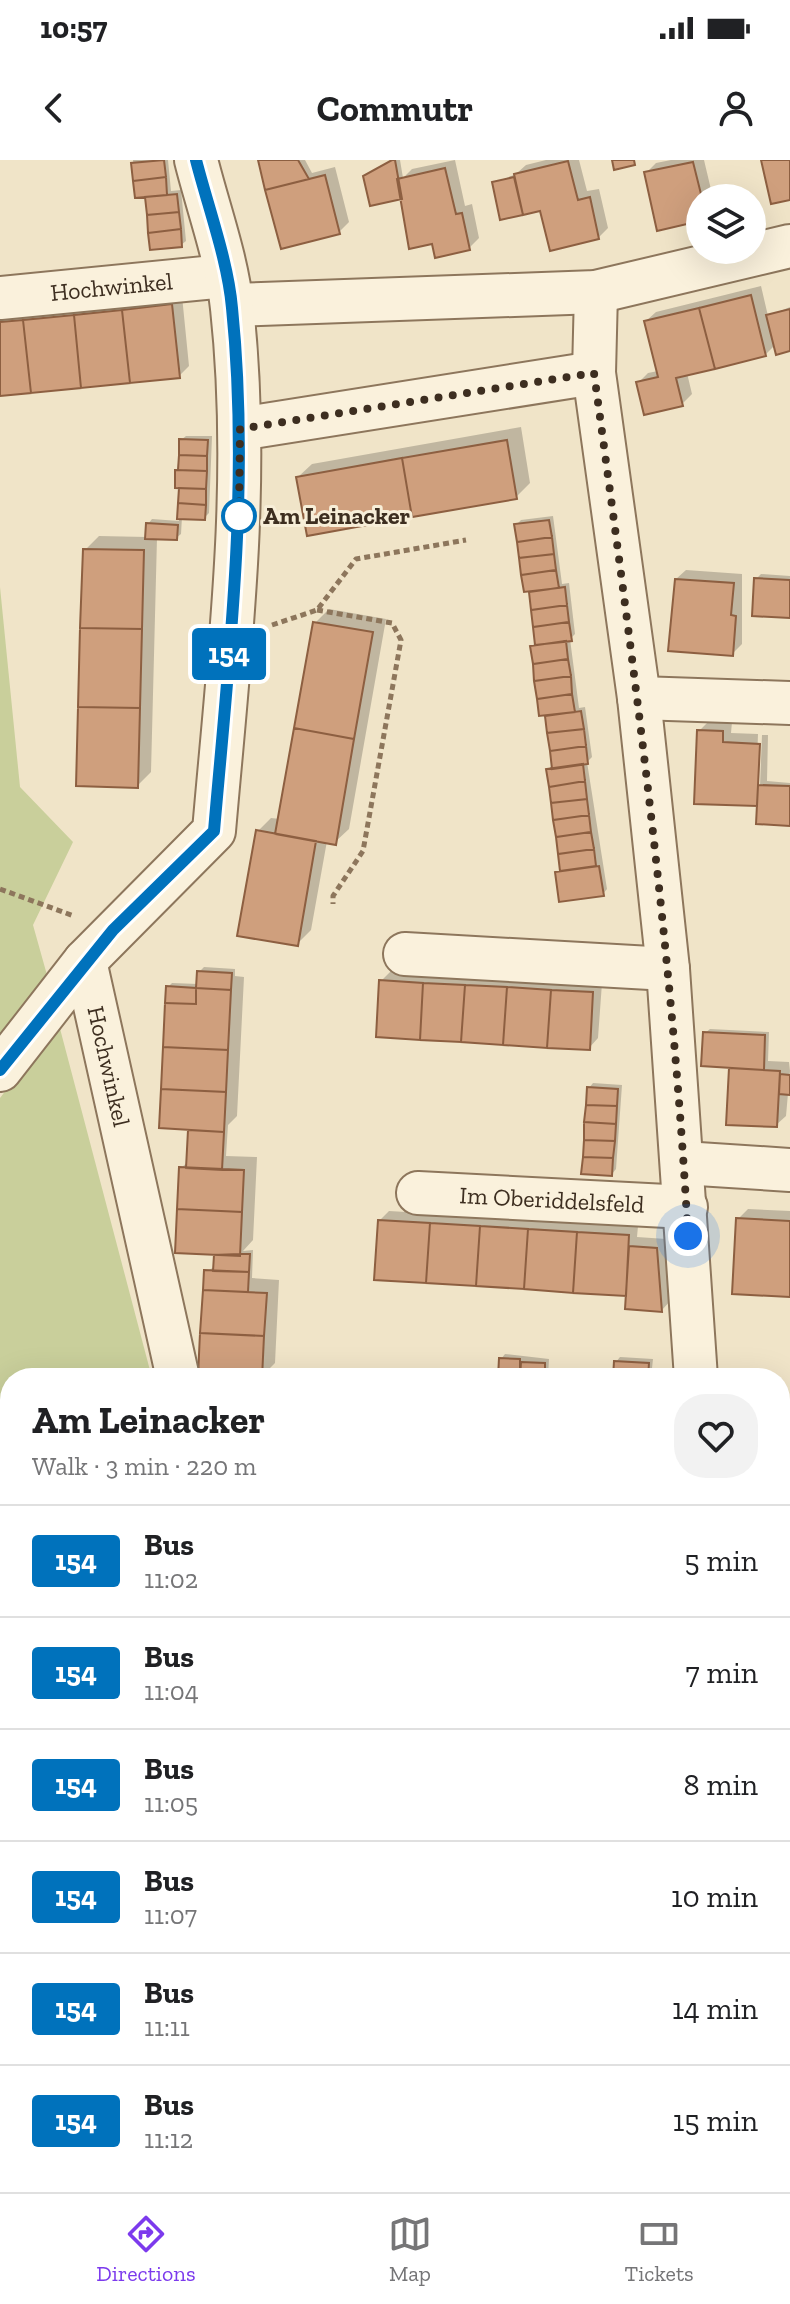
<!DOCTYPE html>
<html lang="en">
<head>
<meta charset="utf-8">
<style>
	body { margin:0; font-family:"Zilla Slab",serif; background:#f2f2f2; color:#202124; height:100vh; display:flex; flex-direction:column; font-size:30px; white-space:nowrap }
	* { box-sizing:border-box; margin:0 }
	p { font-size:26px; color:#757577 }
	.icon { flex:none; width:44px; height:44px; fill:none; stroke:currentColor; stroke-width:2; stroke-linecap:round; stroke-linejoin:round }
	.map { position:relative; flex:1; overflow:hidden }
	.sheet { position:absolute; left:0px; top:1208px; width:790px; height:824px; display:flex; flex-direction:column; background:#fff; border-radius:32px 32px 0 0; box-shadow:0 8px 32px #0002 }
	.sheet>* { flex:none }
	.badge { padding:0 16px; border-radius:6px; font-size:28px; line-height:52px }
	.fabs { position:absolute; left:686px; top:24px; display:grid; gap:16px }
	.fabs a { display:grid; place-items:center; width:80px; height:80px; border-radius:50%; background:#fff; box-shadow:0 8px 32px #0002; font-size:40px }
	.you { position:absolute; width:40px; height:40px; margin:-20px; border:6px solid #fff; border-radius:50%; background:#1a73e8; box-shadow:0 0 0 12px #1a73e833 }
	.map>.badge { position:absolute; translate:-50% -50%; box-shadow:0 0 0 4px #fff }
	.round { display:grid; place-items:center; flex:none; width:84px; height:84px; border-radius:32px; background:#f2f2f2 }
	.overview { display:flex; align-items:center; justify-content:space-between; height:136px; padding:0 32px }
	h1 { font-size:38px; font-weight:700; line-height:60px }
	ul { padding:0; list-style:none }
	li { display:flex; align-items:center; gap:24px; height:112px; padding:0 32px; border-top:2px solid #e0e0e0 }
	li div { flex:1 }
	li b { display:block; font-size:30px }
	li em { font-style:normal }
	li .badge { min-width:88px; font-weight:700; text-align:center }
	.status { display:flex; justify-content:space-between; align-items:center; height:56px; padding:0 40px; background:#fff; direction:ltr }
	.status svg { height:22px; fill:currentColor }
	header { display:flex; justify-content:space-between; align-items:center; height:104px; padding:0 32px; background:#fff; font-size:36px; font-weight:700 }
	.tabs { display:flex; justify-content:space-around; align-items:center; height:112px; border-top:2px solid #e0e0e0; background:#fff; font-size:22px; color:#757577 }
	.tabs a { display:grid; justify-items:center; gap:4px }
	.tabs .active { color:#7c3aed }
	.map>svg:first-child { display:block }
	.farmland { fill:#e6deb5 }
	.green { fill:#c9cf9b }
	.shadow { fill:#0003 }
	.building { fill:#cf9f7d; stroke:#8d5f41; stroke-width:2 }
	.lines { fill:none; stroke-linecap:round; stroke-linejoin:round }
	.street-casing { stroke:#8d765c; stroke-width:46 }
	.path { stroke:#8d765c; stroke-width:5; stroke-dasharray:6 4; stroke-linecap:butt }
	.street { stroke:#faf1dc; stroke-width:42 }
	.line-casing { stroke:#fff; stroke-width:18 }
	.line { stroke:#0072bc; stroke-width:12 }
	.walk { stroke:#3d2e20; stroke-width:8; stroke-dasharray:0 14.4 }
	.stop-dot { fill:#fff; stroke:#0072bc; stroke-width:4 }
	.labels { text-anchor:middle; stroke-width:6; stroke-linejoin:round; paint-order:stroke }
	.street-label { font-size:24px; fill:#3d2e20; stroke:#f7eed8 }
	.stop-label { font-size:24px; font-weight:bold; fill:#3d2e20; stroke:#f7eed8; text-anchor:start }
</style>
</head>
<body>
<div class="status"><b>10:57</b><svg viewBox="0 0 49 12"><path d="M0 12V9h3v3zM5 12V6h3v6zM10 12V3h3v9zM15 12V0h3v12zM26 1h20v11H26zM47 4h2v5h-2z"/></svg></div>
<header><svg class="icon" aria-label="back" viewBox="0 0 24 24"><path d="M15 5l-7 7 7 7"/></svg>Commutr<svg class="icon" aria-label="person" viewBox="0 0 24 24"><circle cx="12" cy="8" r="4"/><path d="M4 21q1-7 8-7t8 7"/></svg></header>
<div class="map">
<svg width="790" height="2032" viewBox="0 0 790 2032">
	<rect width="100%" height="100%" fill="#f0e4c8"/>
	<!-- farmland -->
	<path class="farmland" d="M790,1955V2032H611L637,2022H780V1962Z"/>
	<!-- green -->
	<path class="green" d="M0,427L20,627L73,682L33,765L47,815L0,877Z
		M58,861L152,1218H10V1905L0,1903V938Z
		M23,2022H598L621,2029L611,2032H19Z"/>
	<!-- shadow -->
	<path class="shadow" d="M133,0H168L171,31L181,30L186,81L181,85L146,35L136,36Z
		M260,0H305L312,13L335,7L349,62L339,72Z
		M391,0H400L403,18L412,9L455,0L465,46L472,44L479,78L469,88L434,81L411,87L403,54L407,50L404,34L365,16Z
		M546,0H579L587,31L599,29L608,68L598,78L542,49L521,53L494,23L516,14L526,5Z
		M671,0H704L713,38H700L646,13L656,3Z
		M761,126L768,156L790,147V189L776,184L765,195L687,213L692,234L682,244L638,223L648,213L658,211L646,161L656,152Z
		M182,136L189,206L179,216L0,234V154Z
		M521,267L530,323L516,337L298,317L312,304Z
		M186,276H212L209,353L204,358L182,357L181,374L176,378H157L151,612L137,626L85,390L99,376L147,377L148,364L152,359L179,361L181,326L177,311L181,280Z
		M553,356L562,424L569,423L575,474L570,479L579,548L585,547L592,597L587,602L607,729L603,734L558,713L562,709L548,610L553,605L532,486L537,481L530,430L516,365L521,360Z
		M686,410L742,414V484L732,494L676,419Z
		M761,414L790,416V456L756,419Z
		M329,449L386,459L349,669L335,682L327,681L311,770L297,784L258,671L271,658L280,659L315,463Z
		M709,561L732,562L731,573L758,574L756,630L760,626L762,575H768L767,621L790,623V664L759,644L699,571Z
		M204,807L235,809V816L244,817L237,956L228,965L226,996L257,997L253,1080L243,1091L253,1090L252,1118L279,1120L275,1203L263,1215L282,1218L201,1214L206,1111L215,1107L219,1093L181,1008L189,1001L190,968L168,827L172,823L198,824L199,812Z
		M391,811L602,823L598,878L589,888L381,821Z
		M710,869L769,872L768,901L789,902L790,911L786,956L776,965L705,873Z
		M593,923L622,925L616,1009L612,1014L589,928Z
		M748,1049L790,1051V1135L738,1059Z
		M389,1051L638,1066L637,1077L666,1079L671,1140L662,1150L628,1134L380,1060Z
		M505,1194L549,1199L548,1218H500L501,1199Z
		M620,1197L653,1199L651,1218H615L616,1202Z
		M783,1328L790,1329V1434L780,1433V1331Z
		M780,1750H790V1864L780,1877Z"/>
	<!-- building -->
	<path class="building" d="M164,0L166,17L133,21L131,3Z
		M258,0H298L309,19L265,30Z
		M392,0H395L402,39L370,46L363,16Z
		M612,0H634L635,5L614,10Z
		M761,0H790V40L771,44Z
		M568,1L578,40L590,37L599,79L550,91L540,51L523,55L514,14Z
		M693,2L702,38L700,61L657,71L644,12Z
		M445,8L456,54L462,53L470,90L435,98L432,84L409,89L397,19Z
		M325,15L340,74L281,89L265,30Z
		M166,17L167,35L135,38L133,21Z
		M514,17L523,55L500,60L492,22Z
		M177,34L179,52L147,55L145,37Z
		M179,52L181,69L148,73L147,55Z
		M181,69L182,87L150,90L148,73Z
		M751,135L766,196L715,209L699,148Z
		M172,144L180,218L130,223L122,150Z
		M699,148L715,209L676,218L683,246L644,255L636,222L658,217L644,161Z
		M790,149V191L776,195L766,155Z
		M122,150L130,223L81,228L74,155Z
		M74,155L81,228L31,233L23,160Z
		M23,160L31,233L0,236V162Z
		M179,279L208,280L207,296L179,295Z
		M507,280L517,339L412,357L402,298Z
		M179,295L207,296V311L178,310Z
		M402,298L412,357L307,376L296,317Z
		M175,310L207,311L206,329L175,328Z
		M179,328L206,329V345L178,343Z
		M178,343L206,345L205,360L177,359Z
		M549,360L552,377L517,382L514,364Z
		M146,363L178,365L177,380L145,379Z
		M552,377L554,394L519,398L517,382Z
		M83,389L144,390L142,469L80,468Z
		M554,394L556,410L521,415L519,398Z
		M556,410L559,428L524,432L521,415Z
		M754,418L790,420V458L752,456Z
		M675,419L734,423L731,455L736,456L733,496L668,491Z
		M565,427L567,445L531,450L529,432Z
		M567,445L569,462L533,467L531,450Z
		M313,462L373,472L354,579L294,568Z
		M569,462L572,481L535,485L533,467Z
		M80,468L142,469L140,548L78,547Z
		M566,481L568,499L533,504L530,486Z
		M568,499L571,516L534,521L533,504Z
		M571,516L572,534L537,539L534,521Z
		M572,534L575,552L539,556L537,539Z
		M78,547L140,548L138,628L76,626Z
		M581,551L584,569L547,573L545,556Z
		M294,568L354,579L336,685L275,674Z
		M584,569L586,586L550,591L547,573Z
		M697,570L723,571V582L760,584L757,646L694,644Z
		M586,586L588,604L552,609L550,591Z
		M583,604L585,621L549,627L546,609Z
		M585,621L587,639L551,643L549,627Z
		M758,625L790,626V666L756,664Z
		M587,639L589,655L553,660L551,643Z
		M589,655L591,672L556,677L553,660Z
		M256,670L316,681L298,786L237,776Z
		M591,672L594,689L558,694L556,677Z
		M594,689L596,706L560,711L558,694Z
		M599,706L604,736L559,742L555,712Z
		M197,811L232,813L231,830L196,828Z
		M379,820L423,823L420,880L376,877Z
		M423,823L465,825L461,882L420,880Z
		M465,825L507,827L503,885L461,882Z
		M166,826L196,828V844L165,843Z
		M507,827L551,830L547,888L503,885Z
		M196,828L231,830L228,890L163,887L165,843L196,844Z
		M551,830L593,832L590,890L547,888Z
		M703,872L765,875L764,910L701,906Z
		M163,887L228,890L226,932L161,929Z
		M729,908L780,911L777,967L726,965Z
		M780,914L790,915V935L779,934Z
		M587,927L618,929L617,946L586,945Z
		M161,929L226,932L224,972L159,968Z
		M586,945L617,946L616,964L584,962Z
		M584,962L616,964L615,981L584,980Z
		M188,970L224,972L222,1010L186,1008Z
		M584,980L615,981L613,998L583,997Z
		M583,997L613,998L612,1016L581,1014Z
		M179,1007L244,1010L242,1052L177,1049Z
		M177,1049L242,1052L240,1096L175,1093Z
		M736,1058L790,1061V1137L732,1134Z
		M378,1060L430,1063L426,1123L374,1120Z
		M430,1063L480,1066L476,1126L426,1123Z
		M480,1066L528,1069L524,1129L476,1126Z
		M528,1069L577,1072L573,1133L524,1129Z
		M577,1072L629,1075L626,1136L573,1133Z
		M629,1086L657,1088L662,1152L625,1149Z
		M240,1094H250L249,1112L213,1111L214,1095Z
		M204,1110L249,1112L248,1132L203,1130Z
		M203,1130L267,1133L264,1176L200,1173Z
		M200,1173L264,1176L262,1218L198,1216Z
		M499,1198L520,1199V1218H498Z
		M614,1201L649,1203L648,1218H613Z
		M521,1202L545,1203V1218H520Z
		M780,1332L790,1333V1371L780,1370Z
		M780,1370L790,1371V1436L780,1435Z
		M780,1764H790V1796L780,1794Z
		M780,1794L790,1796V1828L780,1824Z
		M780,1824L790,1828L788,1865L780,1861Z"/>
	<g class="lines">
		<defs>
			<g id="street">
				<path d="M596,132L594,213L639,538L668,809L696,1218"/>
				<path id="s1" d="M0,138L225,116"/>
				<path d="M232,145L596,132L790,86"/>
				<path d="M240,269L594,213"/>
				<path d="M639,538L790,543"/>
				<path d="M405,794L668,809"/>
				<path id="s2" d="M85,801L178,1218"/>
				<path d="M0,910L85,801L214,671C229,497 251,322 232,148C227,99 208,48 196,0"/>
				<path d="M683,1003L790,1010"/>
				<path id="s3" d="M418,1033L686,1047"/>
				<path d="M780,1467L790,1468"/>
			</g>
		</defs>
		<!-- street casing -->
		<use href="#street" class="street-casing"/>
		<!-- path -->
		<path class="path" d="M317,450L392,463L401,480L363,691L333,736V744
			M272,465L317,450L356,399L466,380
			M0,729L74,756
			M0,1623L10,1626
			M0,1813L10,1830
			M0,1909L10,1910
			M0,2009L10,2011
			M406,2022L409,2032
			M43,2032L48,2022"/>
		<!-- street -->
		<use href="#street" class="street"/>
	</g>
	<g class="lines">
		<defs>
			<path id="line" d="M0,910L113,770L214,671C229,497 250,323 232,148C228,101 208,47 196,0"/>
		</defs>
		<!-- line casing -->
		<use href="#line" class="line-casing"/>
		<!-- line -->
		<use href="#line" class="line"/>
		<!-- walk -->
		<path class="walk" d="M239,356L240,269L594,213C633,500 672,786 688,1076"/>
	</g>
	<!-- markers -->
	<circle class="stop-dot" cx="239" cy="356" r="16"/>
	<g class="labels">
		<!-- street labels -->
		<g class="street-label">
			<text dy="8" stroke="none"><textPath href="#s1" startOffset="112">Hochwinkel</textPath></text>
			<text dy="8" stroke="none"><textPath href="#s2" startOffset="108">Hochwinkel</textPath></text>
			<text dy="8" stroke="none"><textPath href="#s3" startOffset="134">Im Oberiddelsfeld</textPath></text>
		</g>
		<!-- stop labels -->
		<g class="stop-label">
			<text x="263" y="364">Am Leinacker</text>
		</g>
	</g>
</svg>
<div class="fabs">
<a><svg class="icon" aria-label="layers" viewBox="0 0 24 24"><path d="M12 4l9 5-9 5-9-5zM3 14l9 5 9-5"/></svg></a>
</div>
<div class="you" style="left:688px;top:1076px"></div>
<b class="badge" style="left:229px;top:494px;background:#0072bc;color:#fff">154</b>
<section class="sheet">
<div class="overview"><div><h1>Am Leinacker</h1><p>Walk · 3 min · 220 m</p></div><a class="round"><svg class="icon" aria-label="heart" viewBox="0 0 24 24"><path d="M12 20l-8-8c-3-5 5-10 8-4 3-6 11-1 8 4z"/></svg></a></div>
<ul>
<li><span class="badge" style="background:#0072bc;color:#fff">154</span><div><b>Bus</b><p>11:02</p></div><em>5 min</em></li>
<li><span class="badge" style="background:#0072bc;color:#fff">154</span><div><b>Bus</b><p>11:04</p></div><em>7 min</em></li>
<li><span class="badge" style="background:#0072bc;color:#fff">154</span><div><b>Bus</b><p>11:05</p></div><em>8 min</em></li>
<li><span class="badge" style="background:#0072bc;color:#fff">154</span><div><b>Bus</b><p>11:07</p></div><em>10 min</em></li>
<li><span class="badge" style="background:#0072bc;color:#fff">154</span><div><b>Bus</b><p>11:11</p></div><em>14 min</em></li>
<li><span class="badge" style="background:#0072bc;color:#fff">154</span><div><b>Bus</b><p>11:12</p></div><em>15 min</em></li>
</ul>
</section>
</div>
<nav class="tabs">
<a class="active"><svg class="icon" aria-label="directions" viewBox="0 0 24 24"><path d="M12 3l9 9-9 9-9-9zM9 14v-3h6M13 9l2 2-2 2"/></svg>Directions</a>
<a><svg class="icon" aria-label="map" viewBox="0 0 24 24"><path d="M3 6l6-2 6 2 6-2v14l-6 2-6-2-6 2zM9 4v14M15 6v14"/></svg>Map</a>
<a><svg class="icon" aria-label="tickets" viewBox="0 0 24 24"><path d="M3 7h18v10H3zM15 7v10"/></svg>Tickets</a>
</nav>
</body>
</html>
